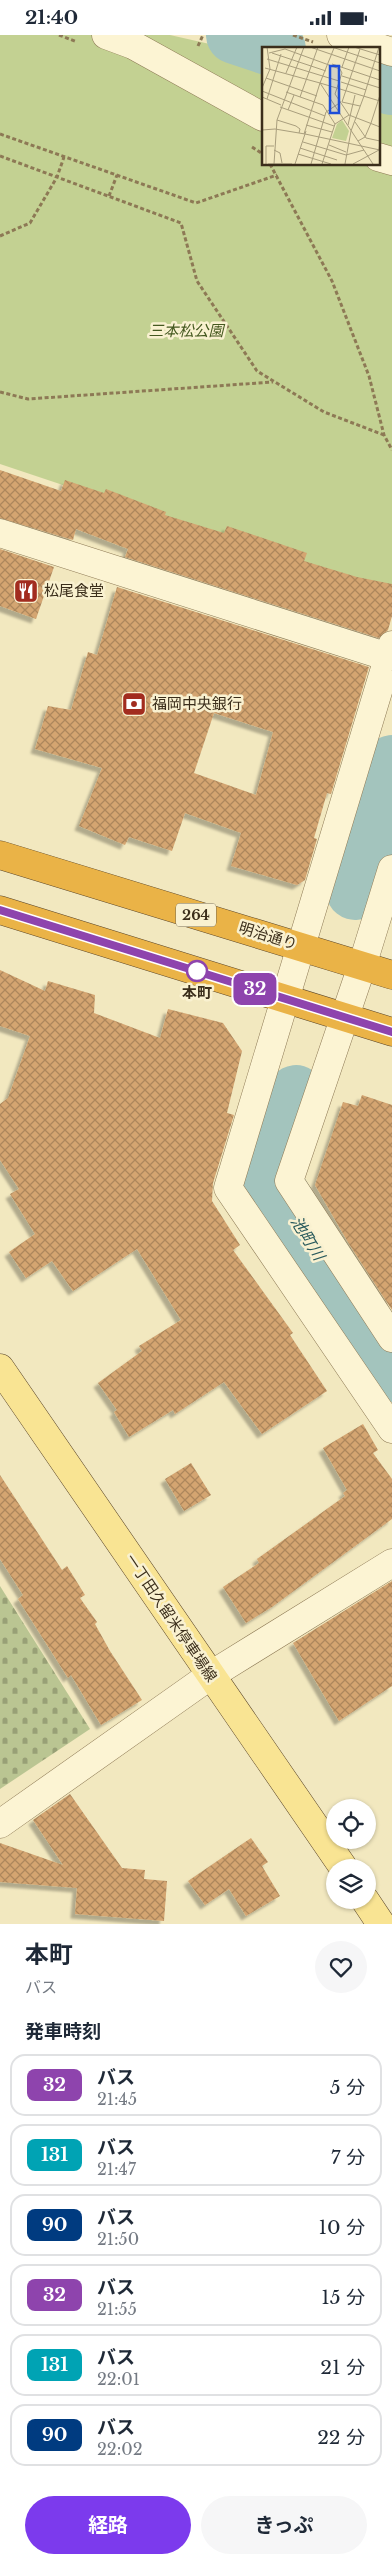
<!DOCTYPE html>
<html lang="ja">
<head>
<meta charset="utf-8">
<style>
	body { margin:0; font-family:"Libre Baskerville","Noto Sans JP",serif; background:#f6f6f7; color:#1f2937; height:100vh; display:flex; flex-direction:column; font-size:19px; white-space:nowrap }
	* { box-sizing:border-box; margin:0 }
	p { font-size:16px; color:#747a83 }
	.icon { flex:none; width:28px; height:28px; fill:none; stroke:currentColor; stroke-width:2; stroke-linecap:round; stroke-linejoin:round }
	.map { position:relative; height:1889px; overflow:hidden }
	.panel { display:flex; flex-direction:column; background:#fff; flex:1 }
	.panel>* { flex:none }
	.badge { padding:0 10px; border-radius:8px; font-size:18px; line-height:32px }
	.buttons { position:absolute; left:326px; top:1764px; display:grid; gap:10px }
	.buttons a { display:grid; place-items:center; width:50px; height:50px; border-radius:50%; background:#fff; box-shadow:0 1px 4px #0004; font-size:25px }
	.map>.badge { position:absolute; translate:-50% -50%; box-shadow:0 0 0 2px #fff }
	h2 { padding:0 25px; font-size:19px; line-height:45px }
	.round { display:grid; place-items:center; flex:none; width:52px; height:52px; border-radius:26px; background:#f6f6f7 }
	.head { display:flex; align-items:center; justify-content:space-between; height:85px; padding:0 25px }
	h1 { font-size:24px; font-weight:700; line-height:38px }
	.button { display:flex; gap:10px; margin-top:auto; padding:10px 25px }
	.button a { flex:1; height:58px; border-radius:30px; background:#7c3aed; color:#fff; font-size:20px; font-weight:700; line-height:58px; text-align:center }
	.button a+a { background:#f6f6f7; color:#1f2937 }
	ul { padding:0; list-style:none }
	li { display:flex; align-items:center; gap:15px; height:62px; margin:0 10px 8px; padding:0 15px; border:2px solid #e0e1e3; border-radius:15px }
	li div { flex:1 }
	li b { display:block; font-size:19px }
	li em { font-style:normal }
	li .badge { min-width:55px; font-weight:700; text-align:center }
	.status { display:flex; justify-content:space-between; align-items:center; height:35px; padding:0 25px; background:#fff; direction:ltr }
	.status svg { height:14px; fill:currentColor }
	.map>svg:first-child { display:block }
	.green { fill:#c3d192 }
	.cemetery { fill:url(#cemetery-stones) }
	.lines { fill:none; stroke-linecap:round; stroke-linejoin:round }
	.river { stroke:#a3c4bd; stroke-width:58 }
	.building { fill:url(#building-cross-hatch); fill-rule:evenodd; filter:url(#shadow) }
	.minor-casing { stroke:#8d7955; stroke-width:29 }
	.major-casing { stroke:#5a452a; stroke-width:29 }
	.highway-casing { stroke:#5a452a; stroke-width:29 }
	.path { stroke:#8d7955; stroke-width:3; stroke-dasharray:4 2.5; stroke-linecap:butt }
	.minor { stroke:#fcf4d3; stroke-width:28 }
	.major { stroke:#f9e493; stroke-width:28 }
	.highway { stroke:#eab347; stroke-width:28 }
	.line-casing { stroke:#fff; stroke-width:11 }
	.line { stroke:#8e44ad; stroke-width:8 }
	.stop-dot { fill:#fff; stroke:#8e44ad; stroke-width:2.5 }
	.labels { text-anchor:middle; stroke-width:5; stroke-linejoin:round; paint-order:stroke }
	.shield { fill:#f9f1d0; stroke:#746851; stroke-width:1 }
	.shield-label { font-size:14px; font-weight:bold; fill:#3b2e1b }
	.park-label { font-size:15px; font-style:italic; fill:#455920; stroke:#f9f1d0 }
	.poi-label { font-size:15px; fill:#3b2e1b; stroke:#f9f1d0; text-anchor:start }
	.street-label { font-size:15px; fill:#3b2e1b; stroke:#f9f1d0 }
	.stop-label { font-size:15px; font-weight:bold; fill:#3b2e1b; stroke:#f9f1d0 }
	.water-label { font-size:16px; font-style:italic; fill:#295a5c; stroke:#f9f1d0 }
	.inset-road { fill:none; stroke:#a99e7d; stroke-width:1 }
	.view { fill:#1d4ed8; fill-opacity:0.15; stroke:#1d4ed8; stroke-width:2.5 }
	.inset-edge { fill:none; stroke:#3b2e1b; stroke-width:2.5 }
</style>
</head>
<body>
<div class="status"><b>21:40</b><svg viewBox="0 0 49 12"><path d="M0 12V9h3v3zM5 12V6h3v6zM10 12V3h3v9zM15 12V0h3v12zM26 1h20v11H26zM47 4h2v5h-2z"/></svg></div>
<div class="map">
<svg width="392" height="1889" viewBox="0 0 392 1889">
	<defs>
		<pattern id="cemetery-stones" width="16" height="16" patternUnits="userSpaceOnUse" patternTransform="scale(1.25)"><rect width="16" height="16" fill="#bac592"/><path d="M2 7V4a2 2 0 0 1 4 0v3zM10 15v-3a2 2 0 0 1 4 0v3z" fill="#98a076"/></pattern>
		<pattern id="building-cross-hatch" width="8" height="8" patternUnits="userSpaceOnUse" patternTransform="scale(1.25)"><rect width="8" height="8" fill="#d4a571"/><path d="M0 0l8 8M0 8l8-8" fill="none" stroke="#ad875c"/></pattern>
		<filter id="shadow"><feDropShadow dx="-4.5" dy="4.5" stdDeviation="1" flood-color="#0004"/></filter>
	</defs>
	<rect width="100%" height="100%" fill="#f2e8bf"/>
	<!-- green -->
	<path class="green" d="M0,0H170L263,21V129H378V46L392,49V560L0,429Z"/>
	<!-- cemetery -->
	<path class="cemetery" d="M0,1551L90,1694L0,1754Z"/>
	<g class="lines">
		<!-- river -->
		<path class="river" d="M235,0L277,14
			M378,47L392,51
			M355,856L392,729
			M296,1059L271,1144L392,1338"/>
	</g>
	<!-- building -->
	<path class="building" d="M0,435L61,456L65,445L104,458L106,454L166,477L165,480L224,498L227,491L307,518L304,526L357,542L392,549V581L388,595L379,603L125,522L128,514L76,494L73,505L0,483Z
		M0,514L54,532L36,584L0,571Z
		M117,552L369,632L331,759L327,758L314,803L317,804L305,845L297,850L231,831L241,798L185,778L172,816L129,802L125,810L79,791L102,733L35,714L48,671L71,675L88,617L97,620ZM214,678L273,697L256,760L194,738Z
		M0,935L45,956L48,946L95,960L94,978L160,1003L168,974L223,988L242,1016L227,1078L234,1080L213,1148L212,1166L240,1210L233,1215L293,1298L290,1300L327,1356L262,1399L224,1347L175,1379L173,1375L129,1402L114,1377L117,1375L98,1348L142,1316L139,1311L181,1285L137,1214L73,1256L52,1226L26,1243L9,1217L35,1199L10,1159L19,1154L0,1125V1069L8,1063L30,1001L0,991Z
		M362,1060L392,1070V1275L349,1209L315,1150L343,1067L358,1071Z
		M363,1389L378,1415L373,1418L392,1444V1484L272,1572L246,1588L223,1552L259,1528L257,1524L345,1461L343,1458L347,1455L323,1413Z
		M191,1428L211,1460L184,1476L165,1444Z
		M0,1440L62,1535L67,1531L85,1560L80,1563L97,1587L95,1589L110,1616L142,1665L101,1690L71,1640L68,1643L18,1564L23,1560L0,1524Z
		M392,1546V1651L339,1686L293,1608Z
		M70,1759L122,1833L145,1835L144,1844L167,1846L164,1886L75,1879L77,1853L0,1847V1808L63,1830L33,1785Z
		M251,1803L268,1827L262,1831L280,1861L246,1881L229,1854L205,1870L188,1846Z"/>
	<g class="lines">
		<defs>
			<path id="minor" d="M106,0L133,10L263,82
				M341,0L392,17
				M378,122L392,126
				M0,498L388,622
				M392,610L228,1153L392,1394
				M392,834L362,931L289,1146L392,1303
				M0,1789L211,1640L392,1528"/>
			<path id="major" d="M0,1333L343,1832
				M365,1865L381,1889"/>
			<path id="highway" d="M0,820L392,940
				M0,875L392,997"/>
		</defs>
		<!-- minor casing -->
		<use href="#minor" class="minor-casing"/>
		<!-- major casing -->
		<use href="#major" class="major-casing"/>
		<!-- highway casing -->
		<use href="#highway" class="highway-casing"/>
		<!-- path -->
		<path class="path" d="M59,0L77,7
			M293,0L313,7
			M198,11L203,0
			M0,99L196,168L277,140
			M252,112L263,119
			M0,121L181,188L197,246L257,336L324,377L384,400
			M270,129L332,246L369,341L384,400L392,415
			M109,161L117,140
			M0,201L30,188L57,142L64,122
			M0,357L28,364L273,347"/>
		<!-- minor -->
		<use href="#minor" class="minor"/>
		<!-- major -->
		<use href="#major" class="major"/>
		<!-- highway -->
		<use href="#highway" class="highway"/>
	</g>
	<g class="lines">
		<defs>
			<path id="line" d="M0,875L392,997"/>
		</defs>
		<!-- line casing -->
		<use href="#line" class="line-casing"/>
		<!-- line -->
		<use href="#line" class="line"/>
	</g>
	<!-- icons -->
	<defs>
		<symbol id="restaurant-square" viewBox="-11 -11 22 22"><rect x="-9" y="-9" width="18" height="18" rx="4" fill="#a22c1f" stroke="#f9f1d0"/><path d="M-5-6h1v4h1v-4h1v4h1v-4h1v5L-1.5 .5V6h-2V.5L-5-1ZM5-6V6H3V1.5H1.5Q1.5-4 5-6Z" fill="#fff"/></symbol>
		<symbol id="bank-square" viewBox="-11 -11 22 22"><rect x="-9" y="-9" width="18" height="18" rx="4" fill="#a22c1f" stroke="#f9f1d0"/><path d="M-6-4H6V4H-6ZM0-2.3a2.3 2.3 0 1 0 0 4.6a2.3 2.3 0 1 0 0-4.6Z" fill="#fff"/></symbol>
	</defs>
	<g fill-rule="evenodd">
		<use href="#restaurant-square" x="12" y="542" width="28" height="28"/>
		<use href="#bank-square" x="120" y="655" width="28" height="28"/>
	</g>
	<!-- markers -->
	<circle class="stop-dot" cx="197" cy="936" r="10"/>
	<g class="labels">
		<!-- shield labels -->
		<rect class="shield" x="176" y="868.5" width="40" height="23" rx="4"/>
		<g class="shield-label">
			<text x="196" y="885">264</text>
		</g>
		<!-- park labels -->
		<g class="park-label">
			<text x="186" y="301">三本松公園</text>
		</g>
		<!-- poi labels -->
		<g class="poi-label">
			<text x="44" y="561">松尾食堂</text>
			<text x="152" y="674">福岡中央銀行</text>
		</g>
		<!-- street labels -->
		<g class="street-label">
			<text transform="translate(268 901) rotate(17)" y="5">明治通り</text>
			<text transform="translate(171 1583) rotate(56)" y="5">一丁田久留米停車場線</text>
		</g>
		<!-- stop labels -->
		<g class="stop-label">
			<text x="197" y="963">本町</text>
		</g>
		<!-- water labels -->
		<g class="water-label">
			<text transform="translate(308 1203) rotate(58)" y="6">池町川</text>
		</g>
	</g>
	<!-- overview -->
	<g transform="translate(262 12)">
		<rect width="118" height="118" fill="#f2e8bf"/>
		<path d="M80,73L87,84L84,94L70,91L75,77Z" fill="#c3d192"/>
		<path class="inset-road" d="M48,0L118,24M70,0L118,16M92,0L118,8M7,6L23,2L78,22L80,26L73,47L87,68L118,80M10,6L64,24M5,12L77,34M70,17L118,33M80,20L87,0M3,21L58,36L111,117M24,26L35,0M80,29L118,41M4,31L55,49M79,35L104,43M58,36L72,1M0,41L8,22L5,0M0,44L63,69M24,45L61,58L73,77M102,49L117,0M0,50L19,58M38,50L56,0M5,52L19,7M80,55L98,2M80,55L98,59M18,60L72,79M26,63L32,48M15,73L34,79L38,82L37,86M93,75L104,91L118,94M44,78L70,85M86,78L93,48M0,83L13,82L43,87L44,84M42,87L58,36L118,54M43,87L118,103M96,94L103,90L109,76L118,48M41,95L84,108L102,103M67,98L84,105M38,101L75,113M12,103L18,106L20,116M36,107L69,117M4,117V99H12M6,117H30M12,117L15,73L42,0M33,117L43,87M49,117L64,65L79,55M60,117L73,77L87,68M83,117L89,84L102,49M91,117L117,103L118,95"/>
		<path class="view" d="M68,19H77V66H68Z"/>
		<rect width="118" height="118" class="inset-edge"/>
	</g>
</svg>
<div class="buttons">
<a><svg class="icon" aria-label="locate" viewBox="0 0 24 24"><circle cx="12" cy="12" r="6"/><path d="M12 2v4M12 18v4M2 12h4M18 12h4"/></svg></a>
<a><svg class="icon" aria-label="layers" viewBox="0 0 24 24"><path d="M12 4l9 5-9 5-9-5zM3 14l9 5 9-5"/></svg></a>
</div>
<b class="badge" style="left:255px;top:954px;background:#8e44ad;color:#fff">32</b>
</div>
<section class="panel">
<div class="head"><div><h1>本町</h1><p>バス</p></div><a class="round"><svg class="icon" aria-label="heart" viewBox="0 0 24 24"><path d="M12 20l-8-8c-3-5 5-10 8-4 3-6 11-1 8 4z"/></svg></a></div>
<h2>発車時刻</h2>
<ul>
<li><span class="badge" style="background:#8e44ad;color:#fff">32</span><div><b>バス</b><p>21:45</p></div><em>5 分</em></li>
<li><span class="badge" style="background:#00a3b4;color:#fff">131</span><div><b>バス</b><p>21:47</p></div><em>7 分</em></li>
<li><span class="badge" style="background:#003b80;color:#fff">90</span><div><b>バス</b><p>21:50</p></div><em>10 分</em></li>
<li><span class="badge" style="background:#8e44ad;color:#fff">32</span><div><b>バス</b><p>21:55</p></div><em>15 分</em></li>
<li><span class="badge" style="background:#00a3b4;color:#fff">131</span><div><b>バス</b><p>22:01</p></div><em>21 分</em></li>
<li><span class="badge" style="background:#003b80;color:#fff">90</span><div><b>バス</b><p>22:02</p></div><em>22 分</em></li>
</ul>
<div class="button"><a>経路</a><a>きっぷ</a></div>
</section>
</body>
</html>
